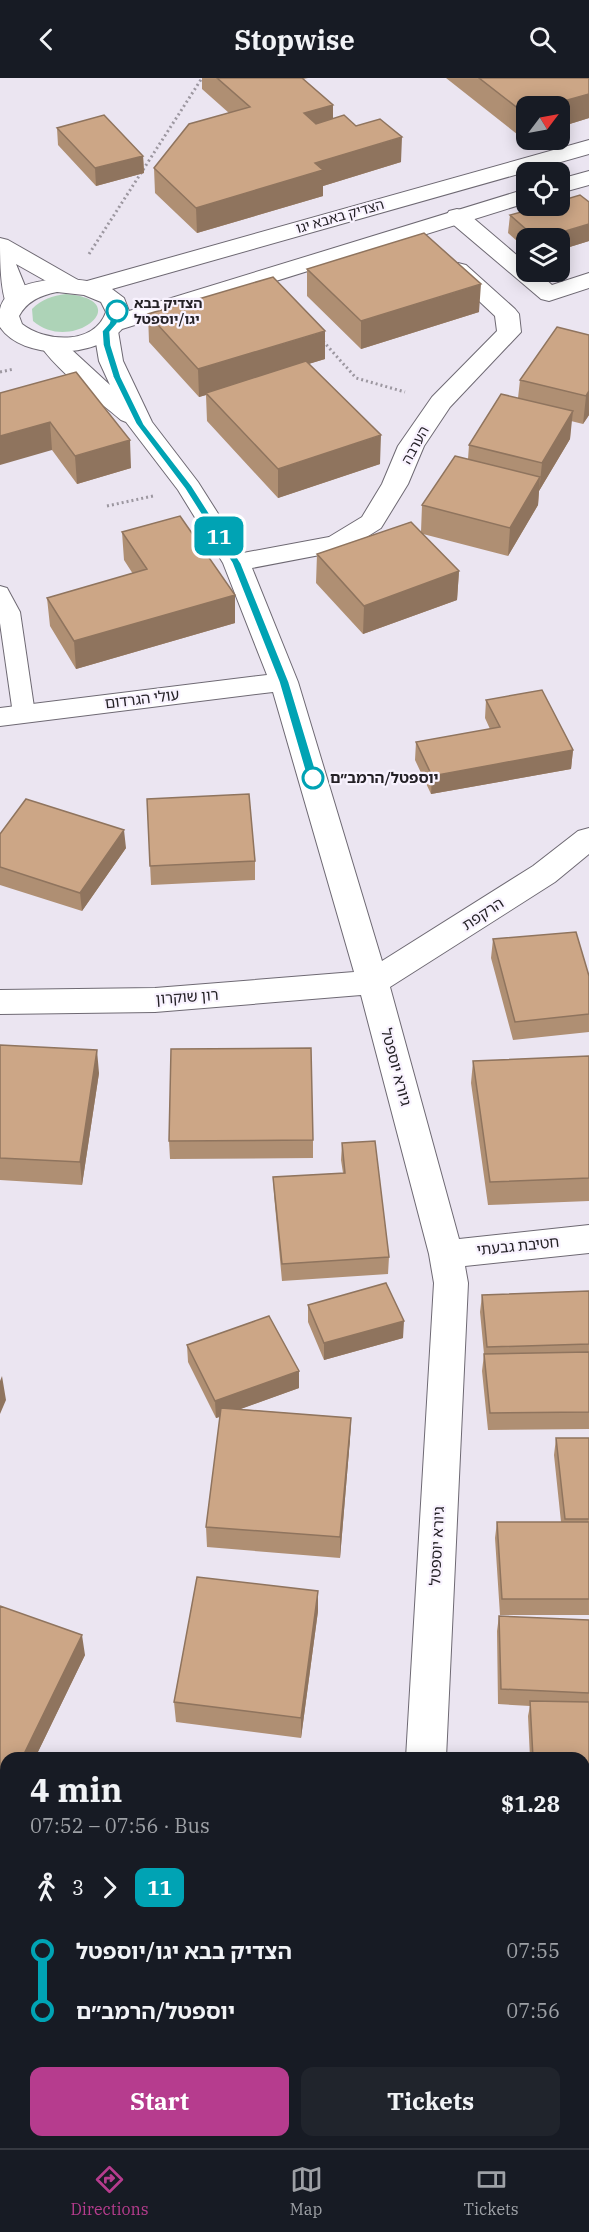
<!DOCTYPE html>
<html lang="en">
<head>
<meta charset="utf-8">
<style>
	body { margin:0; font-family:"IBM Plex Serif","Noto Sans Hebrew",serif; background:#20242c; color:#f1f3f6; height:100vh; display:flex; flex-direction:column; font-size:22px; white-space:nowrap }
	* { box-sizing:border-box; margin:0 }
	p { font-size:20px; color:#9ea1a6 }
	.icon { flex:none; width:33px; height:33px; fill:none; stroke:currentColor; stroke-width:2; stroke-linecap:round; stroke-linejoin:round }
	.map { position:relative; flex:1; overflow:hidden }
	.side { position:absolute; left:0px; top:1674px; width:590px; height:396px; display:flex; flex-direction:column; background:#171b24; border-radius:18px 18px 0 0; box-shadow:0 3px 15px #0003 }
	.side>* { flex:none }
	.badge { padding:0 12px; border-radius:9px; font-size:21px; line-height:39px }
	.needle { width:39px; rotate:58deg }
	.tools { position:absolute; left:516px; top:18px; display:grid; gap:12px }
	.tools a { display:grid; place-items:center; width:54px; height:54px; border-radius:12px; background:#171b24; box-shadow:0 3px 15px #0003; font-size:30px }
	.map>.badge { position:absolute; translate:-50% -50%; box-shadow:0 0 0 3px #fff }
	.legs { display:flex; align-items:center; gap:9px; height:66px; padding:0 30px; font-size:20px }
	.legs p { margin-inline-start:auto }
	.head { display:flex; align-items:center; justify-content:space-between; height:102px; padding:0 30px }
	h1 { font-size:33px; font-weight:800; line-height:45px }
	.cta { display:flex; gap:12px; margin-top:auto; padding:12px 30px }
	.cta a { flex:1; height:69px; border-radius:12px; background:#b63c8e; color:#fff; font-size:24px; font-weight:800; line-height:69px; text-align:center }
	.cta a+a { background:#20242c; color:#f1f3f6 }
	ul { padding:0 30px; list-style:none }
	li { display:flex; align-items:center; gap:21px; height:60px; font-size:22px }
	li i { display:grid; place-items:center; width:9px; height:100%; margin:0 8px; background:currentColor }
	li i::after { content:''; width:15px; height:15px; margin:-8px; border:4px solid; border-radius:50%; background:#171b24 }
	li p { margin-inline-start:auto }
	li:first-child i { background:linear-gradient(#0000 50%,currentColor 0) }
	li:last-child i { background:linear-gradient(currentColor 50%,#0000 0) }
	header { display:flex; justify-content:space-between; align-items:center; height:78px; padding:0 30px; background:#171b24; font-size:27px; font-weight:800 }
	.tab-bar { display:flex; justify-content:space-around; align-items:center; height:84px; border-top:2px solid #363941; background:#171b24; font-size:16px; color:#9ea1a6 }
	.tab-bar a { display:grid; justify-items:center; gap:3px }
	.tab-bar .current { color:#b63c8e }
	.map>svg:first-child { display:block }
	.green { fill:#add3b7 }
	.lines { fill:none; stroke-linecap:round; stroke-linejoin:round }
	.service-casing { stroke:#6e6973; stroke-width:2 }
	.pedestrian-casing { stroke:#6e6973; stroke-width:2 }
	.minor-casing { stroke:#6e6973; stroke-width:2 }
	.tertiary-casing { stroke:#6e6973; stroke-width:2 }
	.secondary-casing { stroke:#6e6973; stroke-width:2 }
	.path-far1 { stroke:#9c97a0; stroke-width:3; stroke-dasharray:2 3; stroke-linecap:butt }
	.path { stroke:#9c97a0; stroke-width:4.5; stroke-dasharray:4 5; stroke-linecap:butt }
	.service { fill:#fff; fill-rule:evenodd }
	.pedestrian { fill:#fff; fill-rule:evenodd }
	.minor { fill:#fff; fill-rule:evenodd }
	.tertiary { fill:#fff; fill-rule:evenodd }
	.secondary { fill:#fff; fill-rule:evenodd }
	.wall { fill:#af8f73 }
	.shaded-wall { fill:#8f745e }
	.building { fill:#cca686; stroke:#8f745e; stroke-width:1.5 }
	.line-1 { fill:#00a3b4; stroke:#fff; stroke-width:1.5 }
	.stop-1-dot { fill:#fff; stroke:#00a3b4; stroke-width:3 }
	.labels { text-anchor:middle; stroke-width:4.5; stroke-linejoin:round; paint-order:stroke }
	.far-street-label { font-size:14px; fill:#242126; stroke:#f8f2fe }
	.far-stop-label { font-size:14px; font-weight:bold; fill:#242126; stroke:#f8f2fe; text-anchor:start }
	.street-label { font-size:15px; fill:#242126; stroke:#f8f2fe }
	.stop-label { font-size:15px; font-weight:bold; fill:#242126; stroke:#f8f2fe; text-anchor:start }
</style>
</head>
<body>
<header><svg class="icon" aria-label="back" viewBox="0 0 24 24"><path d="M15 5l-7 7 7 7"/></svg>Stopwise<svg class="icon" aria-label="search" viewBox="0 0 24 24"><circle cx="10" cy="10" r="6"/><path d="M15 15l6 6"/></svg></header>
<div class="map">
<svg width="589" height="2070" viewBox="0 0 589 2070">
	<rect width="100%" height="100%" fill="#ebe5f1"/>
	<!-- green -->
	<path class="green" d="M66,216C138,222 72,277 33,243L32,231C42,221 52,218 66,216Z
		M0,1982H6V2064H30L29,2070H0Z"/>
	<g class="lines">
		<defs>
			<path id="service" d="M0,508L7,510L20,534L35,636L32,641L24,643L16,641L13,636L0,545Z"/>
			<path id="pedestrian" d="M457,131L465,133L526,185V194H537L552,207L589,195V210L549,223L541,221L449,143L446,138L449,133Z"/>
			<path id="minor" d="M458,185L466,187L515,231L519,236L521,254L450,329L424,368L408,406L381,450L346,472L252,490L298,604L382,883L533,788L578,753L589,750V776L555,804L390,909L459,1161L589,1147V1175L465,1188L468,1205L446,1680H406L434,1205L429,1176L361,917L155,934L0,936V912L155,910L354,894L273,614L0,648V630L267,597L223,485L178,412L126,344L121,342C94,319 60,296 39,266L42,261L51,259L60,261L110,307L99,283L94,253L98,248L106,246L114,248L118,253L123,283L152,344L198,404L243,475L329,459L362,439L382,406L398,368L432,319L497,253L495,238L446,192L450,187Z
				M589,1753V1793L584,1794V1754Z
				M365,2064H409V2070H365Z"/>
			<path id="tertiary" d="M0,160L8,162L78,202L82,207L78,212L70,214L62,212L16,186L25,208L27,223L23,228L15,230L7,228C0,211 0,180 0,160Z"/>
			<path id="secondary" d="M589,62V76L112,211L124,220L129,233L526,111V125L122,251C96,280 23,283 0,249C0,244 0,236 0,231C7,200 64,199 87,203ZM57,214L84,217L101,224L106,234C94,268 45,264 22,246L19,238C27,223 41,217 57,214Z
				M589,93V107L560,115V101Z"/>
		</defs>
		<!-- service casing -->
		<use href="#service" class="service-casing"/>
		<!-- pedestrian casing -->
		<use href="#pedestrian" class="pedestrian-casing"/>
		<!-- minor casing -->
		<use href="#minor" class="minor-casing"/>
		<!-- tertiary casing -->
		<use href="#tertiary" class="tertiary-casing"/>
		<!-- secondary casing -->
		<use href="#secondary" class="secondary-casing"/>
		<!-- path-far1 -->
		<path class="path-far1" d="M89,176L202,0
			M323,263L356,300L405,314
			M0,294L14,291
			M107,428L153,418"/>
		<!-- path -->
		<path class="path" d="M0,1954L6,1953"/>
		<!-- service -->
		<use href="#service" class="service"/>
		<!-- pedestrian -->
		<use href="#pedestrian" class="pedestrian"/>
		<!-- minor -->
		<use href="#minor" class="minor"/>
		<!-- tertiary -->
		<use href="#tertiary" class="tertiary"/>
		<!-- secondary -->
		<use href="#secondary" class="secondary"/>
	</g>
	<!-- wall -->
	<path class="wall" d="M202,0H308L303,1L333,27V41L401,84L323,108V118L197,155L155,115L154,90L229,35L202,11Z
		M446,0H589V40L560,49L526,28V59L522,60Z
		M57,50L143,78L144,95L96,108L58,67Z
		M510,137L589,163L560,172V160H526V171L508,155Z
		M307,191L479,234L361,271L307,218Z
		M148,236L325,281L308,286L380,386L278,420L207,343L206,317L199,319L149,264Z
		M589,257V337L583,346L571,343L570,361L539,413L538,427L508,478L423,456L459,493L457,522L363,556L316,505L317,476L421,454L422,427L468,381L469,367L518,320L520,302Z
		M0,315L131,390L77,406L52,372Z
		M122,454L235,545L76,591L50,548L47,520L133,496L124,482Z
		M486,622L573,672L571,691L431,716L415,682L416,664L490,651L485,640Z
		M147,721L255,783V802L151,807Z
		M0,756L126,770L82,833L0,807Z
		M493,861L589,898V954L513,962L491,880Z
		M0,967L99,995L82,1107L0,1102Z
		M589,978V1123L488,1127L471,1005L473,983Z
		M313,1062V1080L170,1081L169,1063Z
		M342,1065L389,1179L388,1196L282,1203L274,1117L273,1099L343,1095L341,1082Z
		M589,1213V1351L488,1352L482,1293L484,1276L480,1234L482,1217Z
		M308,1227L403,1260L324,1282L308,1244Z
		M187,1267L299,1293V1310L240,1331L351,1340L350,1361L340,1480L207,1469L206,1449L220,1339L216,1340L188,1284Z
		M556,1360H589V1537H500L495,1460L497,1444H561L554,1377Z
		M0,1528L85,1577L35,1680H6V1727L0,1724Z
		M318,1533L301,1660L176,1644L174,1624Z
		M499,1538L589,1542V1718H584V1680H530L528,1638L530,1628L498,1626L497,1553Z
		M584,1860H589V2044L584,2043Z"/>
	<!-- shaded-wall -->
	<path class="shaded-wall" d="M589,16V40L560,49V28H546Z
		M333,27V52L304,60V35Z
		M526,34V59L522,60L524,35Z
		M402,59L401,84L323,108V118L197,155L196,130L315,85Z
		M143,78L144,95L96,108L95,90Z
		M589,146V163L560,172V160H542Z
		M481,206L479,234L361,271V243Z
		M325,253V281L208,317L206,315V317L199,319L198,291Z
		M589,313V337L583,346L586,318Z
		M573,333L570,361L539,413L542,385Z
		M50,344L52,372L0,387V358Z
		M381,357L380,386L278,420V391Z
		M130,362L131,390L77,406L75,378Z
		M540,399L538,427L508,478L510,450Z
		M459,493L457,522L363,556L364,528Z
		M235,517V545L76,591L74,563Z
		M573,672L571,691L431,716L432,698Z
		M124,752L126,770L82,833L80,815Z
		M97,972L99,995L82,1107L80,1084Z
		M404,1243L403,1260L324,1282V1265Z
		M299,1293V1310L216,1340L215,1323Z
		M2,1298L6,1322L0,1336V1303Z
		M351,1340L350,1361L340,1480V1459Z
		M318,1513V1533L301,1660V1640Z
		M82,1557L85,1577L35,1680H22Z
		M5,1757L6,1763V1780L0,1790V1765Z
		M251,2064H253V2070H250Z"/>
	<!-- building -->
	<path class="building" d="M217,0H302L333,27L304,35L316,46L344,37L356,48L380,41L402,59L315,85L323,92L196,130L154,90L189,46L250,29Z
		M479,0H589V16L546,28H526V34L524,35Z
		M104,37L143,78L95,90L57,50Z
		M580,117L589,124V146L542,160H536L510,137L543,128H560V123Z
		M424,155L481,206L361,243L307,191Z
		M273,199L325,253L198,291L148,236Z
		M557,249L589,257V313L586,318L520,302Z
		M306,283L381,357L278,391L206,315Z
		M76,294L130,362L75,378L50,344L0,358V315Z
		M501,316L573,333L542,385L469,367Z
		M455,378L540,399L510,450L422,427Z
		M180,438L235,517L74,563L47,520L147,491L122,454Z
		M411,444L459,493L364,528L317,476Z
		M542,612L573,672L432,698L416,664L500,649L486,622Z
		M249,716L255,783L150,788L147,721Z
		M26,721L124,752L80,815L0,789V756Z
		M576,854L589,898V936L515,944L493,861Z
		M0,967L97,972L80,1084L0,1080Z
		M311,970L313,1062L169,1063L171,971Z
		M589,978V1100L490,1104L473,983Z
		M375,1063L389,1179L282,1186L273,1099L345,1095L342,1065Z
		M386,1205L404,1243L324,1265L308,1227Z
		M589,1213V1266L487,1269L482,1217Z
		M269,1238L299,1293L215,1323L187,1267Z
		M589,1274V1334L490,1335L484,1276Z
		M221,1330L351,1340L340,1459L206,1449Z
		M556,1360H589V1441H565Z
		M497,1444H589V1521H502Z
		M197,1499L318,1513L301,1640L174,1624Z
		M0,1528L82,1557L22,1680H6V1710L0,1707Z
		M499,1538L589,1542V1615L501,1611Z
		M530,1623L589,1624V1703H584V1680H533Z
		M0,1755L5,1757L0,1765Z
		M584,1860H589V2028H584Z
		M106,2064H251L250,2070H105Z"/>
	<!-- line-1 -->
	<path class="line-1" d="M114,231L121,233L117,246L110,254L111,267L121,299L144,346L192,408L241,485L289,604L318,700L316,703L313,704L307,700L279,604L232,485L185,411L136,346L113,299L103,267L102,253L109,245Z"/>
	<!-- markers -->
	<g class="stop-1-dot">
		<circle cx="117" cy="233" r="10"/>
		<circle cx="313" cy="700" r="10"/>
	</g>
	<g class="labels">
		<!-- far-street labels -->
		<g class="far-street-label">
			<text transform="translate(340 138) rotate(-16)" y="5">הצדיק באבא יגו</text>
			<text transform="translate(415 367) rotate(-61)" y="5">הערבה</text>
		</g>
		<!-- far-stop labels -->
		<g class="far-stop-label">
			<text x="134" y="230">הצדיק בבא<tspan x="134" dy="16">יגו/יוספטל</tspan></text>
		</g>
		<!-- street labels -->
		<g class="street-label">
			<text transform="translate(142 621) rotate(-7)" y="5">עולי הגרדום</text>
			<text transform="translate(483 836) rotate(-33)" y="5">הרקפת</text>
			<text transform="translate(187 919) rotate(-4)" y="5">רון שוקרון</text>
			<text transform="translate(396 989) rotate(75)" y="5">גיורא יוספטל</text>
			<text transform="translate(518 1168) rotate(-6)" y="5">חטיבת גבעתי</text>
			<text transform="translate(437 1468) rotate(-87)" y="5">גיורא יוספטל</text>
		</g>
		<!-- stop labels -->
		<g class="stop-label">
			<text x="330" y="705">יוספטל/הרמב״ם</text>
		</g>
	</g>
</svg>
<div class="tools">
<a><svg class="needle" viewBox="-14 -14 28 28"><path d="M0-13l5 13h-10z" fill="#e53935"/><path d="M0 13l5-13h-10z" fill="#9ea1a6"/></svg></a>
<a><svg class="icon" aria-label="locate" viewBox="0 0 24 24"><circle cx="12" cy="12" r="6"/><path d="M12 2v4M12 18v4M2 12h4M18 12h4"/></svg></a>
<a><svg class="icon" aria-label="layers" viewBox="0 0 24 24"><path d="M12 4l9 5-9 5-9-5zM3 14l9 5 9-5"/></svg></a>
</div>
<b class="badge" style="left:219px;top:458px;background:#00a3b4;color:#fff">11</b>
<section class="side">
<div class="head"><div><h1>4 min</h1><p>07:52 – 07:56 · Bus</p></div><b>$1.28</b></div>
<div class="legs"><svg class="icon" aria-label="walk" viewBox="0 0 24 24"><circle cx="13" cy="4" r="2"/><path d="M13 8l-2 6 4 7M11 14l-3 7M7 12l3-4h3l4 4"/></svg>3<svg class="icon" aria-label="forward" viewBox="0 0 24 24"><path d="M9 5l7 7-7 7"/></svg><b class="badge" style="background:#00a3b4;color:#fff">11</b></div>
<ul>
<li><i style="color:#00a3b4"></i><b>הצדיק בבא יגו/יוספטל</b><p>07:55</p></li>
<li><i style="color:#00a3b4"></i><b>יוספטל/הרמב״ם</b><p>07:56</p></li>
</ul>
<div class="cta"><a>Start</a><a>Tickets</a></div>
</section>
</div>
<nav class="tab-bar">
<a class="current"><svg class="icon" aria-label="directions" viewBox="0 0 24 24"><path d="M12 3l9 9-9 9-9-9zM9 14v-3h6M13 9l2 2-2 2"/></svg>Directions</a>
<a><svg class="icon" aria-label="map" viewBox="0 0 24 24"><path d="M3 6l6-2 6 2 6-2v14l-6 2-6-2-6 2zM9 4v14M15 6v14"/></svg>Map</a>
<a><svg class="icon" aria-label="tickets" viewBox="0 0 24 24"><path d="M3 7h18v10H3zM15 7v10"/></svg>Tickets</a>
</nav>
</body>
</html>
